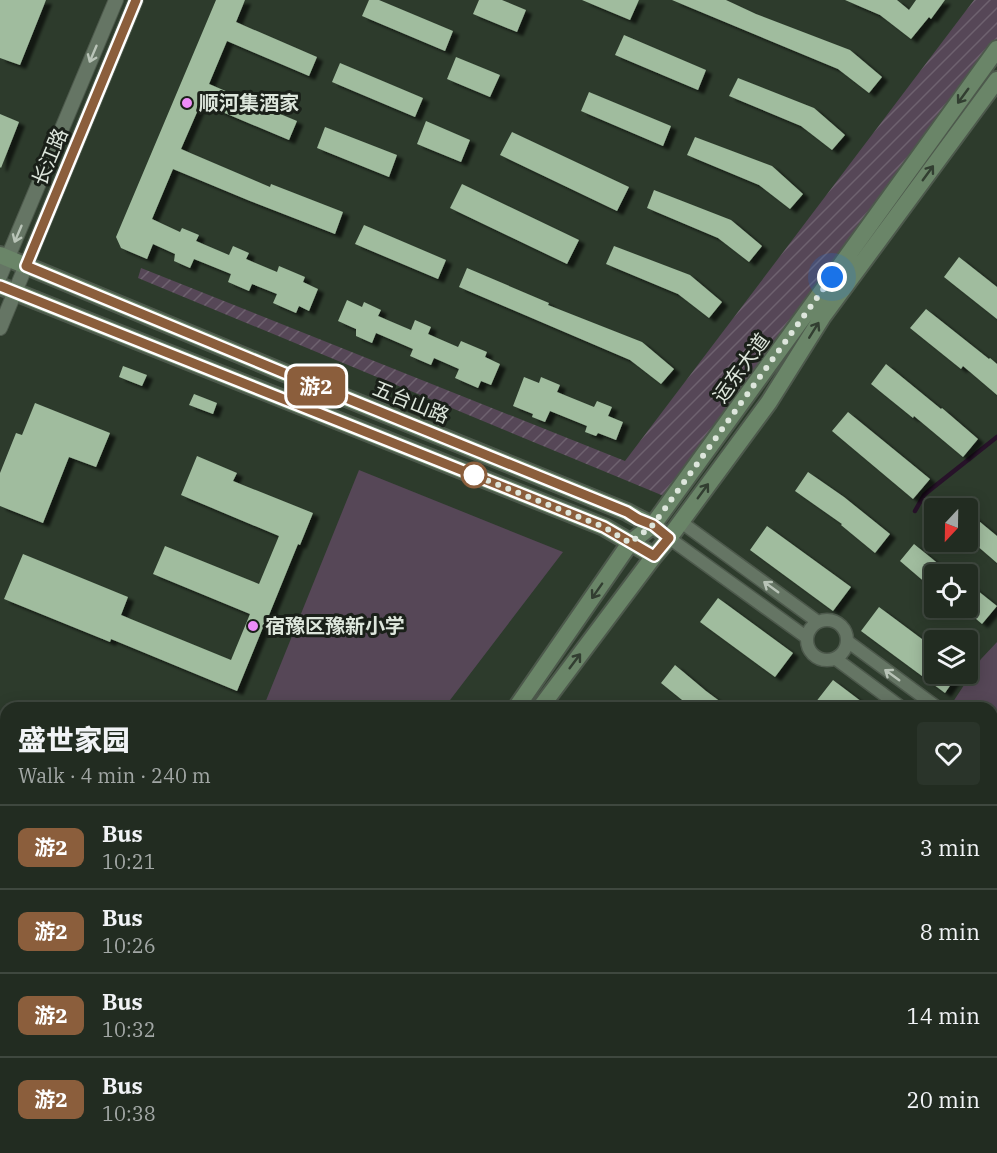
<!DOCTYPE html>
<html lang="en">
<head>
<meta charset="utf-8">
<style>
	body { margin:0; font-family:"IBM Plex Serif","Noto Sans SC",serif; background:#2a342a; color:#f1f3f6; height:100vh; display:flex; flex-direction:column; font-size:22px; white-space:nowrap }
	* { box-sizing:border-box; margin:0 }
	p { font-size:20px; color:#a2a7a5 }
	.icon { flex:none; width:33px; height:33px; fill:none; stroke:currentColor; stroke-width:2; stroke-linecap:round; stroke-linejoin:round }
	.map { position:relative; flex:1; overflow:hidden }
	.sheet { position:absolute; left:0px; top:702px; width:998px; height:452px; display:flex; flex-direction:column; background:#222c21; border-radius:18px 18px 0 0; box-shadow:0 3px 15px #0003,0 0 0 2px #3f483f }
	.sheet>* { flex:none }
	.badge { padding:0 12px; border-radius:9px; font-size:21px; line-height:39px }
	.needle { width:39px; rotate:202deg }
	.fabs { position:absolute; left:924px; top:498px; display:grid; gap:12px }
	.fabs a { display:grid; place-items:center; width:54px; height:54px; border-radius:6px; background:#222c21; box-shadow:0 3px 15px #0003,0 0 0 2px #3f483f; font-size:30px }
	.you { position:absolute; width:30px; height:30px; margin:-15px; border:4px solid #fff; border-radius:50%; background:#1a73e8; box-shadow:0 0 0 9px #1a73e833 }
	.map>.badge { position:absolute; translate:-50% -50%; box-shadow:0 0 0 3px #fff }
	.round { display:grid; place-items:center; flex:none; width:63px; height:63px; border-radius:6px; background:#2a342a }
	.overview { display:flex; align-items:center; justify-content:space-between; height:102px; padding:0 18px }
	h1 { font-size:28px; font-weight:800; line-height:45px }
	ul { padding:0; list-style:none }
	li { display:flex; align-items:center; gap:18px; height:84px; padding:0 18px; border-top:2px solid #3f483f }
	li div { flex:1 }
	li b { display:block; font-size:22px }
	li em { font-style:normal }
	li .badge { min-width:66px; font-weight:700; text-align:center }
	.map>svg:first-child { display:block }
	.green { fill:#564757 }
	.garden { fill:url(#garden-furrows) }
	.water { fill:#271229 }
	.lines { fill:none; stroke-linecap:round; stroke-linejoin:round }
	.stream { stroke:#271229; stroke-width:4.5 }
	.building { fill:#a0bc9e; filter:url(#shadow) }
	.minor-casing { stroke:#4d594c; stroke-width:15 }
	.tertiary-casing { stroke:#4d594c; stroke-width:16 }
	.secondary-casing { stroke:#4d594c; stroke-width:20 }
	.minor { stroke:#657564; stroke-width:12 }
	.tertiary { stroke:#657564; stroke-width:14 }
	.secondary { stroke:#6a8568; stroke-width:16 }
	.oneway { stroke:#b9c4b8 }
	.oneway2 { stroke:#323e31 }
	.line-casing { stroke:#fff; stroke-width:14 }
	.line { stroke:#8b5e3c; stroke-width:9 }
	.walk { stroke:#dde6dc; stroke-width:6; stroke-dasharray:0 10.8 }
	.poi-dot { fill:#ee8cf8; stroke:#1a2019; stroke-width:2 }
	.stop-dot { fill:#fff; stroke:#8b5e3c; stroke-width:3 }
	.labels { text-anchor:middle; stroke-width:6; stroke-linejoin:round; paint-order:stroke }
	.poi-label { font-size:20px; font-weight:bold; fill:#dde6dc; stroke:#1a2019; text-anchor:start }
	.street-label { font-size:20px; fill:#dde6dc; stroke:#1a2019 }
</style>
</head>
<body>
<div class="map">
<svg width="997" height="1153" viewBox="0 0 997 1153">
	<defs>
		<pattern id="garden-furrows" width="10" height="10" patternUnits="userSpaceOnUse" patternTransform="scale(1.5)"><rect width="10" height="10" fill="#564757"/><path d="M-1 1l2-2M0 10L10 0M9 11l2-2" fill="none" stroke="#6e626f"/></pattern>
		<filter id="shadow"><feDropShadow dx="6" dy="4" stdDeviation="1.5" flood-color="#0009"/></filter>
	</defs>
	<rect width="100%" height="100%" fill="#2d3b2c"/>
	<!-- green -->
	<path class="green" d="M359,470L563,552L444,708H263Z
		M997,642V978L992,983V708H949L981,659Z
		M0,919L6,922V1148H138L135,1153H0Z
		M424,1148H816L811,1153H414Z"/>
	<!-- garden -->
	<path class="garden" d="M974,0H997V59L671,499L138,278L141,268L625,461Z"/>
	<!-- water -->
	<path class="water" d="M997,773V896L992,898V780Z
		M997,978V1153H811L816,1148H992V983Z
		M631,1148H715L704,1153H624Z"/>
	<g class="lines">
		<!-- stream -->
		<path class="stream" d="M915,511L924,495L930,490L997,437"/>
	</g>
	<!-- building -->
	<path class="building" d="M0,0H46L20,65L0,58Z
		M216,0H245L236,22L317,57L309,76L227,41L209,84L297,121L289,140L201,103L181,149L270,187L271,184L343,212L335,234L250,201L173,169L152,219L180,232L182,228L199,235L196,241L229,255L233,246L249,253L246,259L277,272L279,266L305,277L303,282L318,289L309,311L299,306L296,313L273,303L277,294L252,284L249,291L228,282L231,274L194,259L190,268L174,261L175,254L153,244L147,259L121,248L116,237Z
		M369,0H379L453,31L445,51L362,16Z
		M479,0H502L526,10L517,32L473,14Z
		M582,0H639L630,20Z
		M672,0H726L756,14L850,50L882,77L869,93L838,69Z
		M845,0H897L909,10L916,0H945L931,19L929,17L911,39L880,15Z
		M624,35L706,70L698,90L615,55Z
		M456,57L500,75L490,97L447,79Z
		M340,63L423,98L415,117L332,82Z
		M738,78L814,108L845,135L832,150L801,126L729,96Z
		M589,92L671,126L663,146L581,111Z
		M0,114L19,122L1,168L0,167Z
		M426,121L470,140L461,162L417,144Z
		M325,127L397,155L389,177L317,148Z
		M512,132L629,187L617,211L500,155Z
		M695,137L772,166L803,194L790,209L759,185L687,155Z
		M462,184L579,240L567,264L450,208Z
		M654,190L731,220L762,246L749,262L718,238L647,208Z
		M364,225L446,260L438,279L355,244Z
		M614,246L690,275L722,302L709,318L678,294L606,264Z
		M959,257L997,287V319L944,277Z
		M467,268L549,303L548,305L642,342L674,369L661,384L630,360L459,287Z
		M347,300L362,307L364,302L381,310L378,316L411,330L415,320L431,327L428,334L458,347L461,341L487,352L485,357L500,364L491,385L481,381L478,388L455,378L459,369L434,358L431,365L410,356L413,349L376,333L372,343L356,336V329L338,321Z
		M926,309L989,359L990,358L997,364V395L963,366L961,369L910,328Z
		M886,364L941,409L942,408L978,439L963,457L914,416L913,418L871,384Z
		M123,366L147,375L142,386L119,377Z
		M524,377L539,383L541,377L560,385L557,392L594,407L597,401L612,407L608,416L623,422L616,440L598,433L596,436L585,432L587,426L550,411L545,422L532,417L533,414L513,406Z
		M194,394L217,403L213,414L189,405Z
		M35,403L110,433L96,467L69,457L43,523L0,506V473L16,433L22,435Z
		M848,412L930,479L913,499L832,431Z
		M197,456L237,473L233,481L313,513L300,545L298,544L267,620H266L237,691L111,639L110,642L4,599L23,554L128,597L121,615L231,660L250,614L153,574L165,546L259,584L279,536L181,495Z
		M808,472L844,497L890,534L875,553L841,525L842,524L795,491Z
		M968,512L997,536V563L968,538Z
		M767,526L851,587L833,611L750,550Z
		M914,544L951,574H934V590L900,561Z
		M968,583L997,606L982,624L968,612Z
		M718,598L793,653L775,677L700,622Z
		M879,607L934,648V674H958L945,693L861,631Z
		M675,665L706,691L729,708H692L661,683Z
		M833,680L870,708H822L815,703Z"/>
	<g class="lines">
		<defs>
			<path id="minor" d="M681,522L818,622
				M669,538L806,637
				M807 640a20 20 0 1 1 40 0a20 20 0 1 1-40 0Z
				M847,641L938,708
				M836,659L902,708"/>
			<path id="tertiary" d="M0,276L116,0
				M0,328L136,0"/>
			<path id="secondary" d="M0,255L282,372L627,512C638,519 650,522 659,530
				M0,286L604,527L654,556
				M516,708L630,543L653,525L997,49
				M540,708L654,556L669,538L769,402L823,316L997,80
				M182,1153L186,1148
				M202,1153L205,1148"/>
		</defs>
		<!-- minor casing -->
		<use href="#minor" class="minor-casing"/>
		<!-- tertiary casing -->
		<use href="#tertiary" class="tertiary-casing"/>
		<!-- secondary casing -->
		<use href="#secondary" class="secondary-casing"/>
		<!-- minor -->
		<use href="#minor" class="minor"/>
		<!-- tertiary -->
		<use href="#tertiary" class="tertiary"/>
		<!-- secondary -->
		<use href="#secondary" class="secondary"/>
	</g>
	<!-- one-way arrows -->
	<defs><path id="oneway-shaft" d="M-6 0H5M1.5-3L5.5 0L1.5 3" fill="none" stroke-width="1.6" stroke-linecap="round" stroke-linejoin="round" transform="scale(1.5)"/></defs>
	<g class="oneway">
		<use href="#oneway-shaft" transform="translate(93 54) rotate(113)"/>
		<use href="#oneway-shaft" transform="translate(18 234) rotate(113)"/>
		<use href="#oneway-shaft" transform="translate(771 587) rotate(-144)"/>
		<use href="#oneway-shaft" transform="translate(892 675) rotate(-144)"/>
	</g>
	<g class="oneway2">
		<use href="#oneway-shaft" transform="translate(963 96) rotate(126)"/>
		<use href="#oneway-shaft" transform="translate(928 173) rotate(-54)"/>
		<use href="#oneway-shaft" transform="translate(814 330) rotate(-58)"/>
		<use href="#oneway-shaft" transform="translate(703 491) rotate(-54)"/>
		<use href="#oneway-shaft" transform="translate(597 591) rotate(125)"/>
		<use href="#oneway-shaft" transform="translate(575 661) rotate(-53)"/>
	</g>
	<g class="lines">
		<defs>
			<path id="line" d="M0,286L604,527L654,556L669,538L653,525L638,519L627,512L282,372L26,266L136,0"/>
		</defs>
		<!-- line casing -->
		<use href="#line" class="line-casing"/>
		<!-- line -->
		<use href="#line" class="line"/>
		<!-- walk -->
		<path class="walk" d="M474,475L471,474L604,527L630,543L653,525L832,277"/>
	</g>
	<!-- markers -->
	<g class="poi-dot">
		<circle cx="187" cy="103" r="6"/>
		<circle cx="253" cy="626" r="6"/>
	</g>
	<circle class="stop-dot" cx="474" cy="475" r="12"/>
	<g class="labels">
		<!-- poi labels -->
		<g class="poi-label">
			<text x="199" y="110">顺河集酒家</text>
			<text x="265" y="633">宿豫区豫新小学</text>
		</g>
		<!-- street labels -->
		<g class="street-label">
			<text transform="translate(50 157) rotate(-67)" y="7">长江路</text>
			<text transform="translate(741 368) rotate(-54)" y="7">运东大道</text>
			<text transform="translate(411 402) rotate(22)" y="7">五台山路</text>
		</g>
	</g>
</svg>
<div class="fabs">
<a><svg class="needle" viewBox="-14 -14 28 28"><path d="M0-13l5 13h-10z" fill="#e53935"/><path d="M0 13l5-13h-10z" fill="#a2a7a5"/></svg></a>
<a><svg class="icon" aria-label="locate" viewBox="0 0 24 24"><circle cx="12" cy="12" r="6"/><path d="M12 2v4M12 18v4M2 12h4M18 12h4"/></svg></a>
<a><svg class="icon" aria-label="layers" viewBox="0 0 24 24"><path d="M12 4l9 5-9 5-9-5zM3 14l9 5 9-5"/></svg></a>
</div>
<div class="you" style="left:832px;top:277px"></div>
<b class="badge" style="left:316px;top:386px;background:#8b5e3c;color:#fff">游2</b>
<section class="sheet">
<div class="overview"><div><h1>盛世家园</h1><p>Walk · 4 min · 240 m</p></div><a class="round"><svg class="icon" aria-label="heart" viewBox="0 0 24 24"><path d="M12 20l-8-8c-3-5 5-10 8-4 3-6 11-1 8 4z"/></svg></a></div>
<ul>
<li><span class="badge" style="background:#8b5e3c;color:#fff">游2</span><div><b>Bus</b><p>10:21</p></div><em>3 min</em></li>
<li><span class="badge" style="background:#8b5e3c;color:#fff">游2</span><div><b>Bus</b><p>10:26</p></div><em>8 min</em></li>
<li><span class="badge" style="background:#8b5e3c;color:#fff">游2</span><div><b>Bus</b><p>10:32</p></div><em>14 min</em></li>
<li><span class="badge" style="background:#8b5e3c;color:#fff">游2</span><div><b>Bus</b><p>10:38</p></div><em>20 min</em></li>
</ul>
</section>
</div>
</body>
</html>
